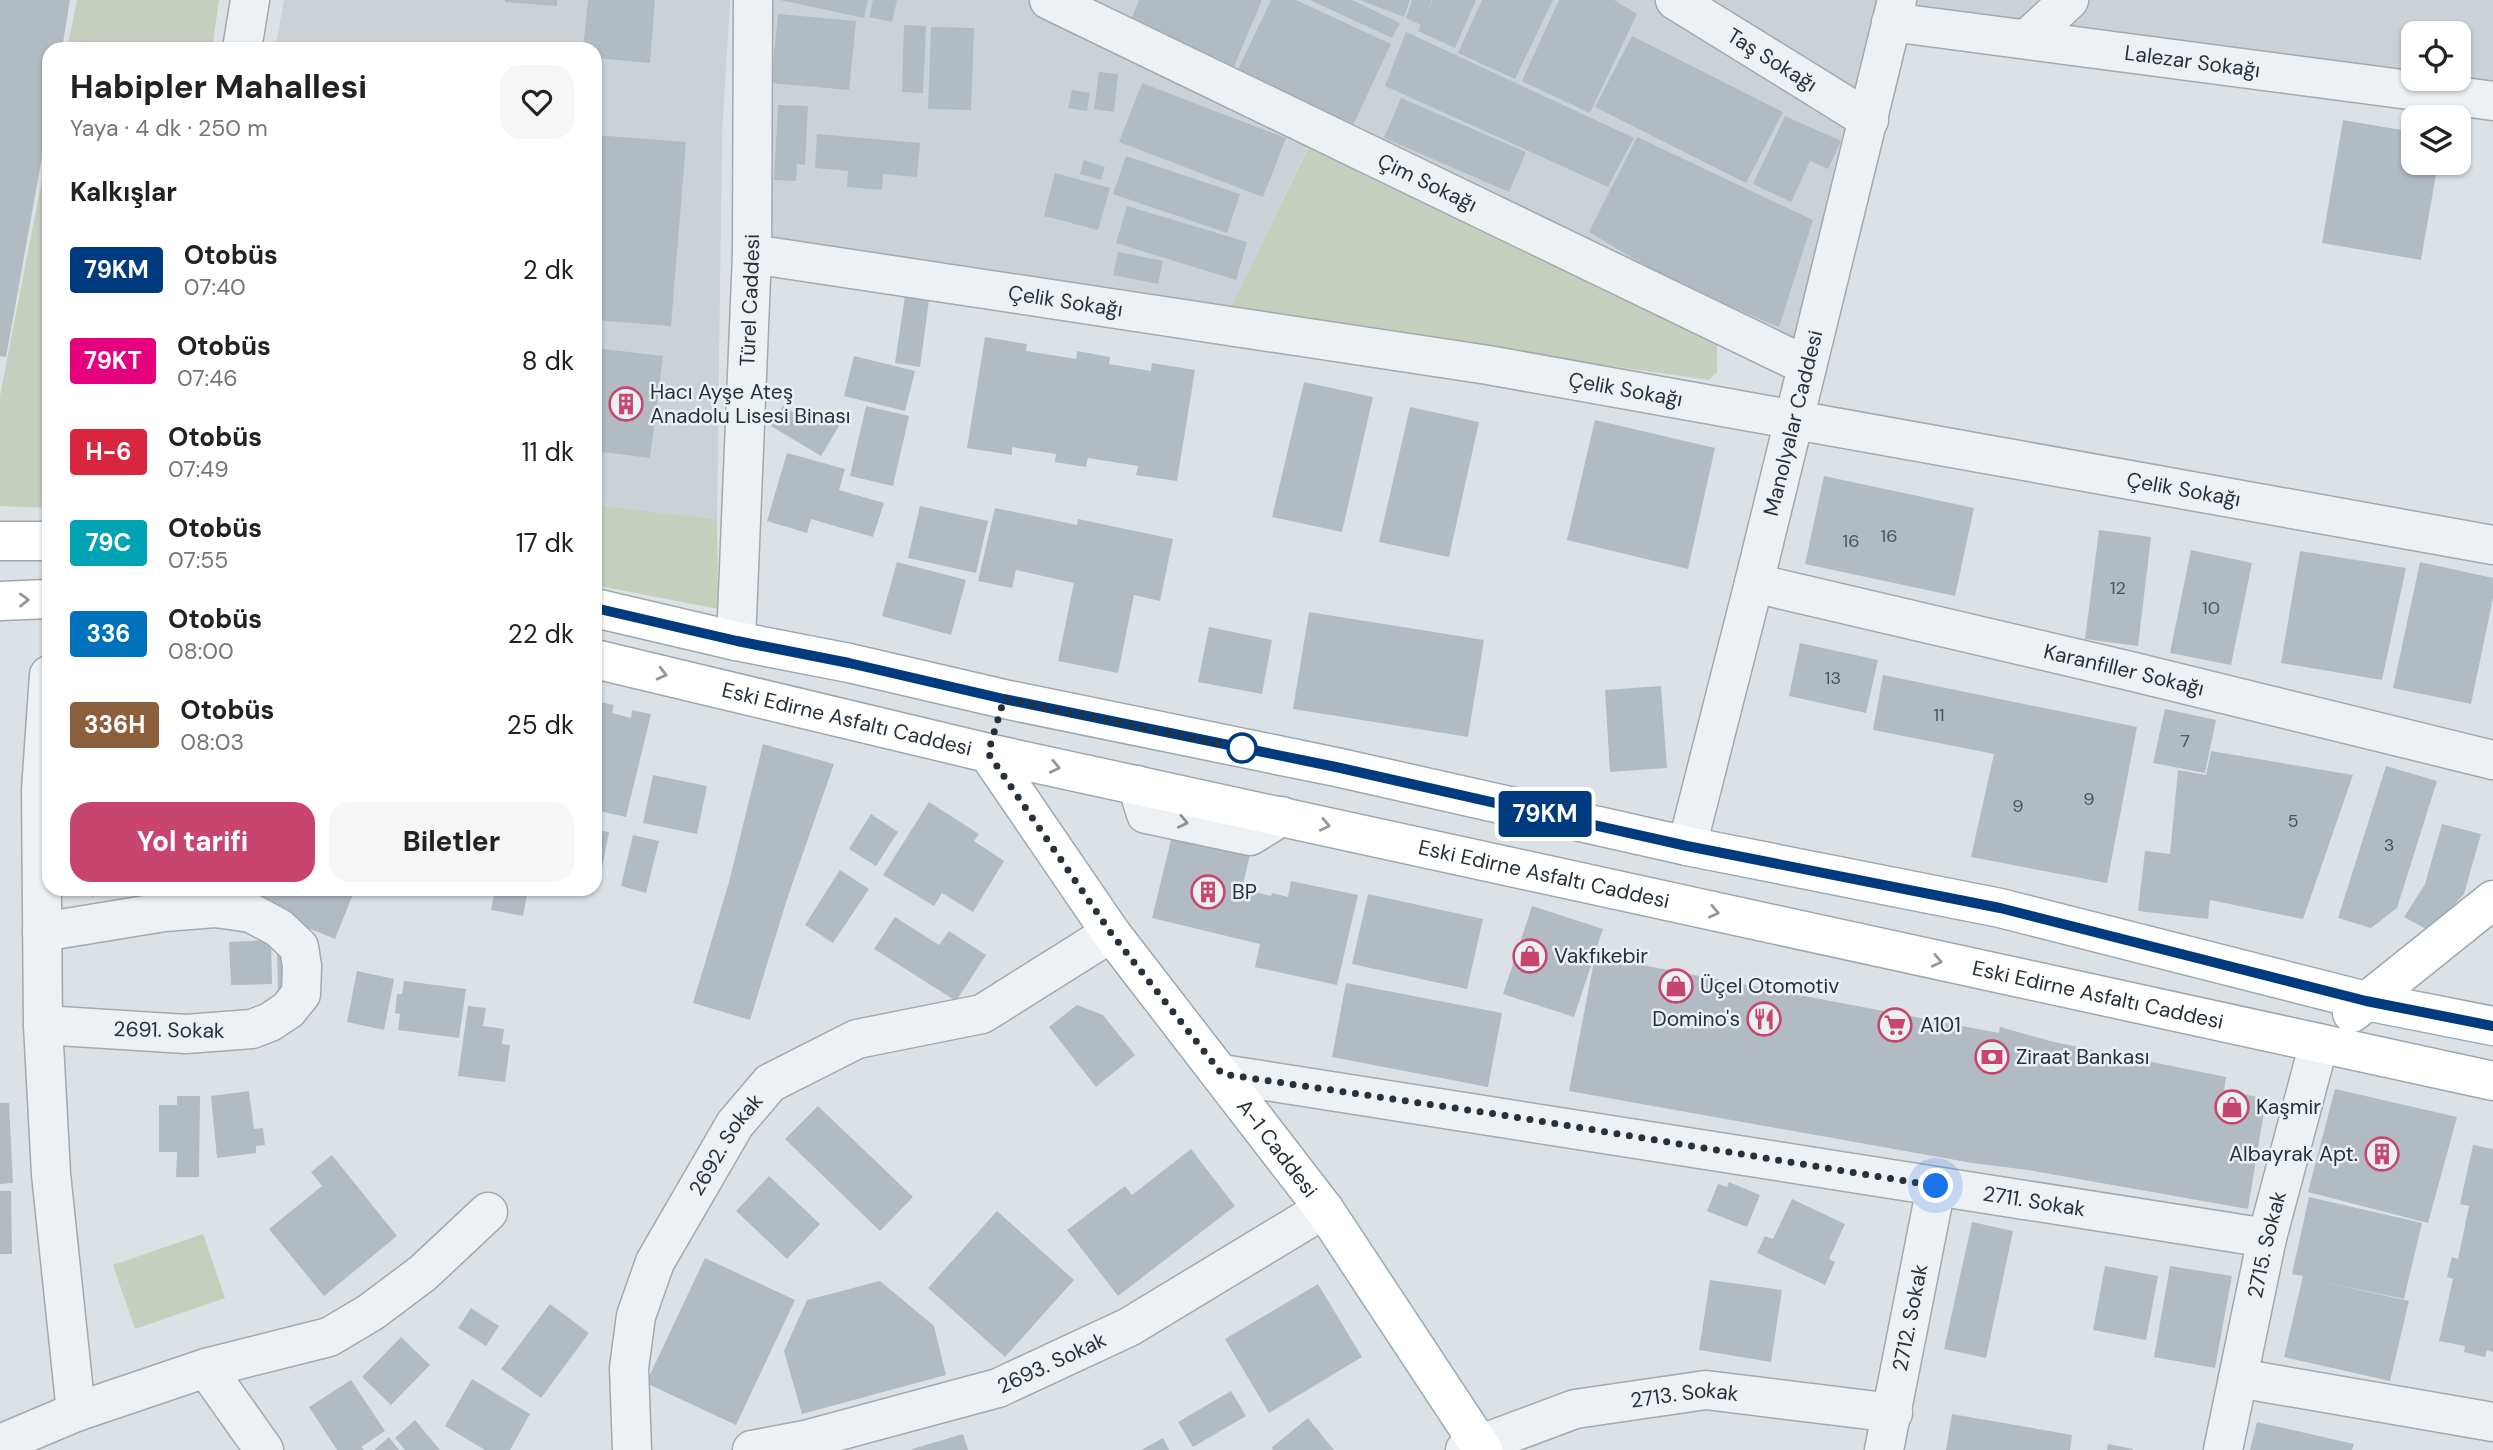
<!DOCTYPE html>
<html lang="tr">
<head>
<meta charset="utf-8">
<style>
	body { margin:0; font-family:"DM Sans",sans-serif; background:#f6f6f6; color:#222; height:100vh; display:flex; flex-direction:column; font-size:26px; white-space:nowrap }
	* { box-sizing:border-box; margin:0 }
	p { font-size:23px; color:#767676 }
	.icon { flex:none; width:38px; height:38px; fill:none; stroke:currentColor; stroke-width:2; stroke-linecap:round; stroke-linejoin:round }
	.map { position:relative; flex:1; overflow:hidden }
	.drawer { position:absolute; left:42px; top:42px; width:560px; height:854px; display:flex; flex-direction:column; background:#fff; border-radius:21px; box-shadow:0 2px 5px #0004 }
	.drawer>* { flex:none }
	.badge { padding:0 14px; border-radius:5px; font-size:24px; line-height:46px }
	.controls { position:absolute; left:2401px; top:21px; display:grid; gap:14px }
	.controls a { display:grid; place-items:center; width:70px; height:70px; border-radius:14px; background:#fff; box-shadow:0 2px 5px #0004; font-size:35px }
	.you { position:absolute; width:35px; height:35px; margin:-18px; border:5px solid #fff; border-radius:50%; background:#1a73e8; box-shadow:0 0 0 10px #1a73e833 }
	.map>.badge { position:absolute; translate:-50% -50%; box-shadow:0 0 0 4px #fff }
	h2 { padding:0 28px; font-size:26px; line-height:63px }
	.round { display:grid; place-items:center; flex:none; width:74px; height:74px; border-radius:21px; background:#f6f6f6 }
	.head { display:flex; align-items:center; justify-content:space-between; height:119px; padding:0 28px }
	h1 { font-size:33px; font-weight:700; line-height:52px }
	.cta { display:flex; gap:14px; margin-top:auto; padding:14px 28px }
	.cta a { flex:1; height:80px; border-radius:21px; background:#c7456f; color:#fff; font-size:28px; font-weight:700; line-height:80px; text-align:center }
	.cta a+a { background:#f6f6f6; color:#222 }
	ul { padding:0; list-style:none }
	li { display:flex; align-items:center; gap:21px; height:91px; padding:0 28px }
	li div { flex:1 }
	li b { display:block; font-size:26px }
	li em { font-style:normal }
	li .badge { min-width:77px; font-weight:700; text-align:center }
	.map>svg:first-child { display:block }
	.built { fill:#cad1d7; fill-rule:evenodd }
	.green { fill:#c5cfbd }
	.building { fill:#b3bbc2 }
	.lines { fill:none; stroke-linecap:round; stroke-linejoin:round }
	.minor-casing { stroke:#a2a9af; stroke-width:41 }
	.major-casing { stroke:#9ca8b0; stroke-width:41 }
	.minor { stroke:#eef1f4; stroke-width:38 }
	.major { stroke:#fff; stroke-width:38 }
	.oneway { stroke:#92989d }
	.oneway2 { stroke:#8a9198 }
	.line-casing { stroke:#fff; stroke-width:16 }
	.line { stroke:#003b80; stroke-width:10 }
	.walk { stroke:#26313b; stroke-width:7; stroke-dasharray:0 12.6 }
	.stop-dot { fill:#fff; stroke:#003b80; stroke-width:3.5 }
	.labels { text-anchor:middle; stroke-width:5; stroke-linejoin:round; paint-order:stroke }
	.number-label { font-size:18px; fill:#49545d }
	.street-label { font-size:21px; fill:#26313b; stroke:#ebf0f3 }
	.poi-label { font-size:21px; fill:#26313b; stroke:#ebf0f3; text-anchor:start }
</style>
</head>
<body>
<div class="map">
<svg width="2493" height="1450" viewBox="0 0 2493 1450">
	<rect width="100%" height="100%" fill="#dce1e5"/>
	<!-- built -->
	<path class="built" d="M284,0H730L722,135L717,519L595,505V49H275Z
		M760,0H2493V104L1895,27L1803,371L1315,132L1229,311L759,246ZM2413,33H2459V79H2413Z"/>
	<!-- green -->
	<path class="green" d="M77,0H219L212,49H67Z
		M49,143V508L0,506V396Z
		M1308,148L1717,336V372L1709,380L1229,311Z
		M595,505L717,519L718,609L595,585Z
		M203,1234L225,1298L135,1329L113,1265Z"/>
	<!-- building -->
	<path class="building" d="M0,0H70L62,49H49V118L6,357L0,356Z
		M505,0H557V6L505,2Z
		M588,0H655L650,63L595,58V49H583Z
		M780,0H868L864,18Z
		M873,0H897L892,22L869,17Z
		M1139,0H1262L1233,69L1129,25Z
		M1271,0H1296L1391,44L1346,140L1230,86Z
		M1310,0H1352L1400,23L1392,38Z
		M1360,0H1410L1404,17Z
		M1412,0H1432L1427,12L1433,0H1476L1455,48L1418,31L1421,25L1406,18Z
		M1482,0H1553L1515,79L1458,53Z
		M1559,0H1614L1637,14L1590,113L1522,81Z
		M778,14L856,21L849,90L771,83Z
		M904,25L926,26L923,93L902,92Z
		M931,27L974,28L971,110L928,109Z
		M1406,32L1634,138L1608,187L1385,86Z
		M1632,36L1783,112L1746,183L1595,107Z
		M1099,72L1118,74L1114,112L1094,109Z
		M1142,83L1286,138L1263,197L1119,142Z
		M1072,90L1090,93L1087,111L1068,108Z
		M1401,98L1526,152L1509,192L1384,138Z
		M778,105L808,106L805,165L797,164L796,181L774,180Z
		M1785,116L1841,141L1828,169L1810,161L1791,202L1753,184Z
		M2343,120L2413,132V163H2438L2421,260L2322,243Z
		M817,134L920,143L917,177L883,174L882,190L847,187L848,171L815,168Z
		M595,135L686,142L671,326L595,320Z
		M1637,137L1813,220L1779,327L1678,285L1589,232Z
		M1126,156L1240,194L1227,233L1113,194Z
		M1084,160L1105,167L1101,180L1080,174Z
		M1055,173L1110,188L1098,230L1044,216Z
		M1127,206L1247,242L1236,280L1116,243Z
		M1118,252L1163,261L1158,284L1113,275Z
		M905,296L929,300L920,367L895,363Z
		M985,337L1027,344L1026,351L1076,359L1077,351L1110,357L1109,364L1151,371L1152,363L1195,370L1177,481L1136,475L1138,466L1088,458L1086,467L1055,462L1056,454L1012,447V455L967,448Z
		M595,348L663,356L650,458L595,451Z
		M854,356L915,371L905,411L844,396Z
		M1304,382L1373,397L1342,532L1272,517Z
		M783,406L805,420L811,409L839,426L821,456L771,426Z
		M866,406L909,416L893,486L850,476Z
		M1410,407L1479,422L1449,557L1379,542Z
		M1595,420L1715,448L1688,569L1567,540Z
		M787,453L845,469L839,490L884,503L873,537L811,519L807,533L767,521Z
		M1824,476L1974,508L1955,596L1805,564Z
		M920,506L988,521L976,573L908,558Z
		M995,508L1077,525L1078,519L1173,539L1160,601L1134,595L1118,673L1058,661L1074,583L1016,570L1012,588L978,581Z
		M2099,530L2151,537L2138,646L2085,639Z
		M2191,550L2252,563L2231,665L2170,653Z
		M2300,551L2406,568L2382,680L2281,663Z
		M897,562L966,580L951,635L882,616Z
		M2420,562L2493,578V598L2471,704L2393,688Z
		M1309,612L1484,640L1468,737L1293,709Z
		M1209,627L1272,640L1262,694L1198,682Z
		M1800,643L1878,660L1866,713L1789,696Z
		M1883,675L2137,727L2107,883L1971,857L1994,754L1873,730Z
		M1661,686L1667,768L1610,772L1605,690Z
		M595,701L614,705L612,713L631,718L632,710L651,714L626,817L595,810Z
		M2165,709L2216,720L2205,773L2153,763Z
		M763,744L834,764L787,899L750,1020L693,1003L729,882Z
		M2211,751L2353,775L2303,919L2210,900L2208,919L2138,911L2145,851L2170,854L2178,770L2206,775Z
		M2386,766L2437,781L2397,908L2371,928L2338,918Z
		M653,775L707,786L697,834L643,823Z
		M929,802L979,834L974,841L1004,861L973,912L942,893L934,906L883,875Z
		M871,814L898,832L876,866L849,849Z
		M2442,824L2481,834L2464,894L2430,931L2404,917L2425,884Z
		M595,830L609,832L599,883L595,882Z
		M633,835L659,841L646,893L621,886Z
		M1172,836L1250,854L1242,889L1271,896L1272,893L1288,897L1291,881L1358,895L1337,985L1255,967L1260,944L1152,918Z
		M840,870L869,889L833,943L805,925Z
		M66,889H96L94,897Z
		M212,889H355L335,939Z
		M495,889H528L523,916L491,910Z
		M1368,894L1483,919L1467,989L1352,964Z
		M1532,906L1603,929L1574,1017L1503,994Z
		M895,917L939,945L949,931L986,955L956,1001L874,949Z
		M271,940L272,984L231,985L229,942Z
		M292,949L293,990L278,991L277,950Z
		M1595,956L1999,1033L2000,1027L2054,1042L2226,1077L2224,1090L2266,1099L2248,1209L2028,1170L1972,1163L1569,1091Z
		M357,971L394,979L384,1030L347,1022Z
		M404,981L466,989L459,1038L398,1030L400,1014L395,1013L397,994H402Z
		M1346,983L1502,1013L1488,1087L1332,1057Z
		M1077,1005L1103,1015L1135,1055L1096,1087L1049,1027Z
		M468,1006L486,1008L483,1026L504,1029L502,1044L510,1045L505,1082L458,1076Z
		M2335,1089L2457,1117L2428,1223L2308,1192Z
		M249,1091L254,1129L263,1128L265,1145L256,1146V1153L217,1158L211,1096Z
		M177,1096H200L199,1177H176L177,1152H159V1105H177Z
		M0,1103H9L13,1183L0,1184Z
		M818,1106L913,1197L880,1231L785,1139Z
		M2473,1145L2493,1149V1352L2487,1350L2485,1357L2464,1352L2465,1346L2439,1341L2453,1279L2447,1277L2452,1257L2458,1259L2469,1206L2460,1204Z
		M1191,1149L1235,1206L1118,1296L1067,1230L1125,1186L1132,1195Z
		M332,1155L397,1236L324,1296L269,1229L322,1186L311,1172Z
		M769,1176L820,1224L787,1259L736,1211Z
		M1729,1182L1760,1195L1747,1227L1707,1211L1718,1184L1727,1187Z
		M0,1191H11L12,1254H0Z
		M2309,1197L2422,1223L2404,1299L2319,1281L2409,1301L2390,1381L2284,1357L2303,1276L2292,1274Z
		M1792,1199L1845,1224L1829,1259L1835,1262L1825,1285L1757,1253L1765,1236L1773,1239Z
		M997,1211L1074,1280L1005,1357L928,1288Z
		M1972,1222L2013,1231L1986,1358L1944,1349Z
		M705,1258L795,1300L736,1425L646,1383Z
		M2105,1266L2158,1276L2146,1340L2093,1330Z
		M2170,1266L2232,1276L2215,1368L2154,1357Z
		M1710,1280L1782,1290L1771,1362L1699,1350Z
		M880,1281L934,1326L946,1375L802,1414L784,1351L807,1300Z
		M1318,1284L1362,1357L1269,1413L1225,1339Z
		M550,1304L589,1333L541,1398L501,1369Z
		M471,1308L499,1326L486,1346L458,1328Z
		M401,1337L430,1365L391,1405L362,1377Z
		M472,1379L530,1414L510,1450H485L445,1426Z
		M351,1380L385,1431L361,1447L364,1450H337L309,1407Z
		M1231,1391L1246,1416L1193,1447L1178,1422Z
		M1952,1414L2072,1435L2070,1450H1946Z
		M1308,1418L1334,1450H1273L1271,1448Z
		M415,1420L440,1450H405L395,1438Z
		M2257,1422L2354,1444L2352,1450H2250Z
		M963,1434L968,1450H912V1449Z
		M389,1437L399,1450H374Z
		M1163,1438L1169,1450H1141Z
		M2108,1444L2133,1449V1450H2107Z"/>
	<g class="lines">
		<defs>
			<g id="minor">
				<path id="s1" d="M1049,0L1807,366"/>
				<path id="s2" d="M1675,0L1869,120"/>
				<path id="s3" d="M1891,22L2493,101"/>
				<path d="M2027,39L2069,0"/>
				<path d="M242,49L250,0"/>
				<path id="s4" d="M752,254L1488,365L2493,545"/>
				<path id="s5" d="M1754,583L2130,671L2493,760"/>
				<path id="s6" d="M736,641L752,254L753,0"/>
				<path d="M49,675L41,790L43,1025L51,1174L76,1412"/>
				<path d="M1137,785L1146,814L1250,836L1282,816"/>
				<path id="s7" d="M1687,846L1754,583L1897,0"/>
				<path d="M42,932L164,912L215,908L251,913L279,928L299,947L302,966L301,994L288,1010L270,1022L252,1029L186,1034L43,1025"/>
				<path id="s8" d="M1222,1074C1571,1126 1919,1184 2267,1238"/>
				<path d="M206,1368L264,1450"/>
				<path d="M2238,1378L2493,1422"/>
				<path d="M0,1444L76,1412L206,1368L329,1337L371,1312L423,1273L488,1212"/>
				<path id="s9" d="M632,1450L629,1368L636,1316L655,1262L735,1124L770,1083L857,1039L982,1014L1111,933"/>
				<path id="s10" d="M752,1450L805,1440L998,1388L1129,1327L1324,1209"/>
				<path id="s11" d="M1465,1450L1575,1409L1706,1390L1893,1413"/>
				<path id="s12" d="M1884,1450L1936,1187"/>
				<path id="s13" d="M2223,1450L2267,1238L2319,1043"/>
			</g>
			<g id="major">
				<path d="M0,541H49"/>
				<path d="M0,601L49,599"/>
				<path d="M595,608L736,641L849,663L1004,699L1336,767L1687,846L2000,908L2366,1001L2493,1026"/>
				<path id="s14" d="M595,659L988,753L2493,1081"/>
				<path id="s15" d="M988,753L1111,933L1324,1209L1483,1450"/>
				<path d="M2352,1013L2493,900"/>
			</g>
		</defs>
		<!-- minor casing -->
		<use href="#minor" class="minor-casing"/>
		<!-- major casing -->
		<use href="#major" class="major-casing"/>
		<!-- minor -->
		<use href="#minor" class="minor"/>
		<!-- major -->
		<use href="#major" class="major"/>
	</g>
	<!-- one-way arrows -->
	<defs><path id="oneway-chevron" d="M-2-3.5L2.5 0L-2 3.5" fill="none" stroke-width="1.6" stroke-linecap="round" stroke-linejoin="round" transform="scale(1.75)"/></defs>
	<g class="oneway">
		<use href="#oneway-chevron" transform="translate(24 600) rotate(-1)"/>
		<use href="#oneway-chevron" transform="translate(662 674) rotate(14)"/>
		<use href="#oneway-chevron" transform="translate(1055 767) rotate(12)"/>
		<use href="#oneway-chevron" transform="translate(1325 825) rotate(12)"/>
		<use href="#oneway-chevron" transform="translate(1714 912) rotate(12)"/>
		<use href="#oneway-chevron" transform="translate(1937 961) rotate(12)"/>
	</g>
	<use class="oneway2" href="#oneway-chevron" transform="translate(1183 822) rotate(12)"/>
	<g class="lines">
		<defs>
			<path id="line" d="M595,608L737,641L849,663L1004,699L1336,767L1687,846L2000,908L2366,1001L2493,1026"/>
		</defs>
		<!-- line casing -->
		<use href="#line" class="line-casing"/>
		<!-- line -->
		<use href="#line" class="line"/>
		<!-- walk -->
		<path class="walk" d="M1242,748L1004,699L988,753L1111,933L1222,1074L1509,1116L1936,1186"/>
	</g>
	<!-- icons -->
	<defs>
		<symbol id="building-ring" viewBox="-11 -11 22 22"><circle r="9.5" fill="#ebf0f3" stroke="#c7456f" stroke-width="1.5"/><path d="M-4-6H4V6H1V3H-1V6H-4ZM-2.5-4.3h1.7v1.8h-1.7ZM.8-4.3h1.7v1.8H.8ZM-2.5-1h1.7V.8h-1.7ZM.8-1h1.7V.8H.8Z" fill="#c7456f"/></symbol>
		<symbol id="shop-ring" viewBox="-11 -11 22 22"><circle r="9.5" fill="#ebf0f3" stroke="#c7456f" stroke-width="1.5"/><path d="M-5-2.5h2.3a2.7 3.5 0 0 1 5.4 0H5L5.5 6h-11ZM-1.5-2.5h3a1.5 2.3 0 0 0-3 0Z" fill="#c7456f"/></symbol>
		<symbol id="restaurant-ring" viewBox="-11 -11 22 22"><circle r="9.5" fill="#ebf0f3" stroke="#c7456f" stroke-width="1.5"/><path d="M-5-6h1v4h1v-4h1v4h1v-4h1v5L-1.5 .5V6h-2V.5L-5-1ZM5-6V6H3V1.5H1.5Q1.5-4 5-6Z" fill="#c7456f"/></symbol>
		<symbol id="supermarket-ring" viewBox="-11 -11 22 22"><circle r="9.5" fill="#ebf0f3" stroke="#c7456f" stroke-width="1.5"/><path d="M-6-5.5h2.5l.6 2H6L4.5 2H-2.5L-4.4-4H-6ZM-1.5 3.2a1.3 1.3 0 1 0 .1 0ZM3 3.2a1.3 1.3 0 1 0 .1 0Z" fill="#c7456f"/></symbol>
		<symbol id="bank-ring" viewBox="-11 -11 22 22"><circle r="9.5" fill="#ebf0f3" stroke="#c7456f" stroke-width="1.5"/><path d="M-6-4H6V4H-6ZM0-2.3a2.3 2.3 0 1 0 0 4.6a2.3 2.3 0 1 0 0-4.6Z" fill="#c7456f"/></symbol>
	</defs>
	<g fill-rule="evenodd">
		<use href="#building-ring" x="607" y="385" width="38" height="38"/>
		<use href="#building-ring" x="1189" y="873" width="38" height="38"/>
		<use href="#shop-ring" x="1511" y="937" width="38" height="38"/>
		<use href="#shop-ring" x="1657" y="967" width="38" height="38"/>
		<use href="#restaurant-ring" x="1745" y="1000" width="38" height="38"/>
		<use href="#supermarket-ring" x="1876" y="1006" width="38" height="38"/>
		<use href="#bank-ring" x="1973" y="1038" width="38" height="38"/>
		<use href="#shop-ring" x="2213" y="1088" width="38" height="38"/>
		<use href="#building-ring" x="2363" y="1135" width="38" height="38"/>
	</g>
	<!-- markers -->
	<circle class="stop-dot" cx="1242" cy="748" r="14"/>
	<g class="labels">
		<!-- number labels -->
		<g class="number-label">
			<text x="1889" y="542">16</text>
			<text x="1851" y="547">16</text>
			<text x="2118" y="594">12</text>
			<text x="2211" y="614">10</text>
			<text x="1833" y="684">13</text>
			<text x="1939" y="721">11</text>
			<text x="2185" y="747">7</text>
			<text x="2089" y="805">9</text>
			<text x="2018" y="812">9</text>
			<text x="2293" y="827">5</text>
			<text x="2389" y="851">3</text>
		</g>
		<!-- street labels -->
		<g class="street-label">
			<text dy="7" stroke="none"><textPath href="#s2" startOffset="114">Taş Sokağı</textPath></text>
			<text dy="7" stroke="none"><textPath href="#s3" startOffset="304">Lalezar Sokağı</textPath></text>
			<text dy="7" stroke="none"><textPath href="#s1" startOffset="420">Çim Sokağı</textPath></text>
			<text dy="7" stroke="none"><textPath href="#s6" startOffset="341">Türel Caddesi</textPath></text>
			<text dy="7" stroke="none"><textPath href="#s4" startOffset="317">Çelik Sokağı</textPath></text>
			<text dy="7" stroke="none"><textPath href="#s4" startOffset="884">Çelik Sokağı</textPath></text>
			<text dy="7" stroke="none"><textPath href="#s7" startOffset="436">Manolyalar Caddesi</textPath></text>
			<text dy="7" stroke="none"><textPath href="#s4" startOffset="1451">Çelik Sokağı</textPath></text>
			<text dy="7" stroke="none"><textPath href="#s5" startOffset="380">Karanfiller Sokağı</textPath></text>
			<text dy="7" stroke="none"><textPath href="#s14" startOffset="259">Eski Edirne Asfaltı Caddesi</textPath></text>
			<text dy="7" stroke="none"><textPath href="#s14" startOffset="973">Eski Edirne Asfaltı Caddesi</textPath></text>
			<text dy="7" stroke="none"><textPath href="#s14" startOffset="1540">Eski Edirne Asfaltı Caddesi</textPath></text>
			<text transform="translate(169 1030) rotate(1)" y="7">2691. Sokak</text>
			<text dy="7" stroke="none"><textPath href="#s9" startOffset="329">2692. Sokak</textPath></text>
			<text dy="7" stroke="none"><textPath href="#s15" startOffset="490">A-1 Caddesi</textPath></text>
			<text dy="7" stroke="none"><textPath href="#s8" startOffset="822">2711. Sokak</textPath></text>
			<text dy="7" stroke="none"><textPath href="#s13" startOffset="210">2715. Sokak</textPath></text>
			<text dy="7" stroke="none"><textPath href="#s12" startOffset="135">2712. Sokak</textPath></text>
			<text dy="7" stroke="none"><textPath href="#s10" startOffset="313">2693. Sokak</textPath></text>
			<text dy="7" stroke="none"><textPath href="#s11" startOffset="228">2713. Sokak</textPath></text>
		</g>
		<!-- poi labels -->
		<g class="poi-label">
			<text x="650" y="399">Hacı Ayşe Ateş<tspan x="650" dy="24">Anadolu Lisesi Binası</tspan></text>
			<text x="1232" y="899">BP</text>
			<text x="1554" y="963">Vakfıkebir</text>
			<text x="1700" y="993">Üçel Otomotiv</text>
			<text x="1740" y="1026" text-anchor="end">Domino's</text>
			<text x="1920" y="1032">A101</text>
			<text x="2016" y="1064">Ziraat Bankası</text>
			<text x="2256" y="1114">Kaşmir</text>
			<text x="2358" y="1161" text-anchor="end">Albayrak Apt.</text>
		</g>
	</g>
</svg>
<div class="controls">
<a><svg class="icon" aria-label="locate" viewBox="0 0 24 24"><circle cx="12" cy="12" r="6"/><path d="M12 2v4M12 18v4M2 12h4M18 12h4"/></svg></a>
<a><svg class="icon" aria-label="layers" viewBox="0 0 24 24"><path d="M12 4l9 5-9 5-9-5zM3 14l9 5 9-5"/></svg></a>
</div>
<div class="you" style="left:1936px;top:1186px"></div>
<b class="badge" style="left:1545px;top:814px;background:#003b80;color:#fff">79KM</b>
<section class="drawer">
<div class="head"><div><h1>Habipler Mahallesi</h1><p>Yaya · 4 dk · 250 m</p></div><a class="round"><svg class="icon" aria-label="heart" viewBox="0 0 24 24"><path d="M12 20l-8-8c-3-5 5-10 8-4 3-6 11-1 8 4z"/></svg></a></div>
<h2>Kalkışlar</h2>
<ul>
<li><span class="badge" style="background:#003b80;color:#fff">79KM</span><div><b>Otobüs</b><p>07:40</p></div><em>2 dk</em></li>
<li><span class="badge" style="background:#e6007e;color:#fff">79KT</span><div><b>Otobüs</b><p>07:46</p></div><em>8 dk</em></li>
<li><span class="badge" style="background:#d7263d;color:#fff">H-6</span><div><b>Otobüs</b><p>07:49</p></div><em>11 dk</em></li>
<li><span class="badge" style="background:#00a3b4;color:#fff">79C</span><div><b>Otobüs</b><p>07:55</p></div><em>17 dk</em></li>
<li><span class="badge" style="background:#0072bc;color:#fff">336</span><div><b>Otobüs</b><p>08:00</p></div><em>22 dk</em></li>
<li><span class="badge" style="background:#8b5e3c;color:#fff">336H</span><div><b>Otobüs</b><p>08:03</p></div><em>25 dk</em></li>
</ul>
<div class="cta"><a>Yol tarifi</a><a>Biletler</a></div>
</section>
</div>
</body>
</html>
